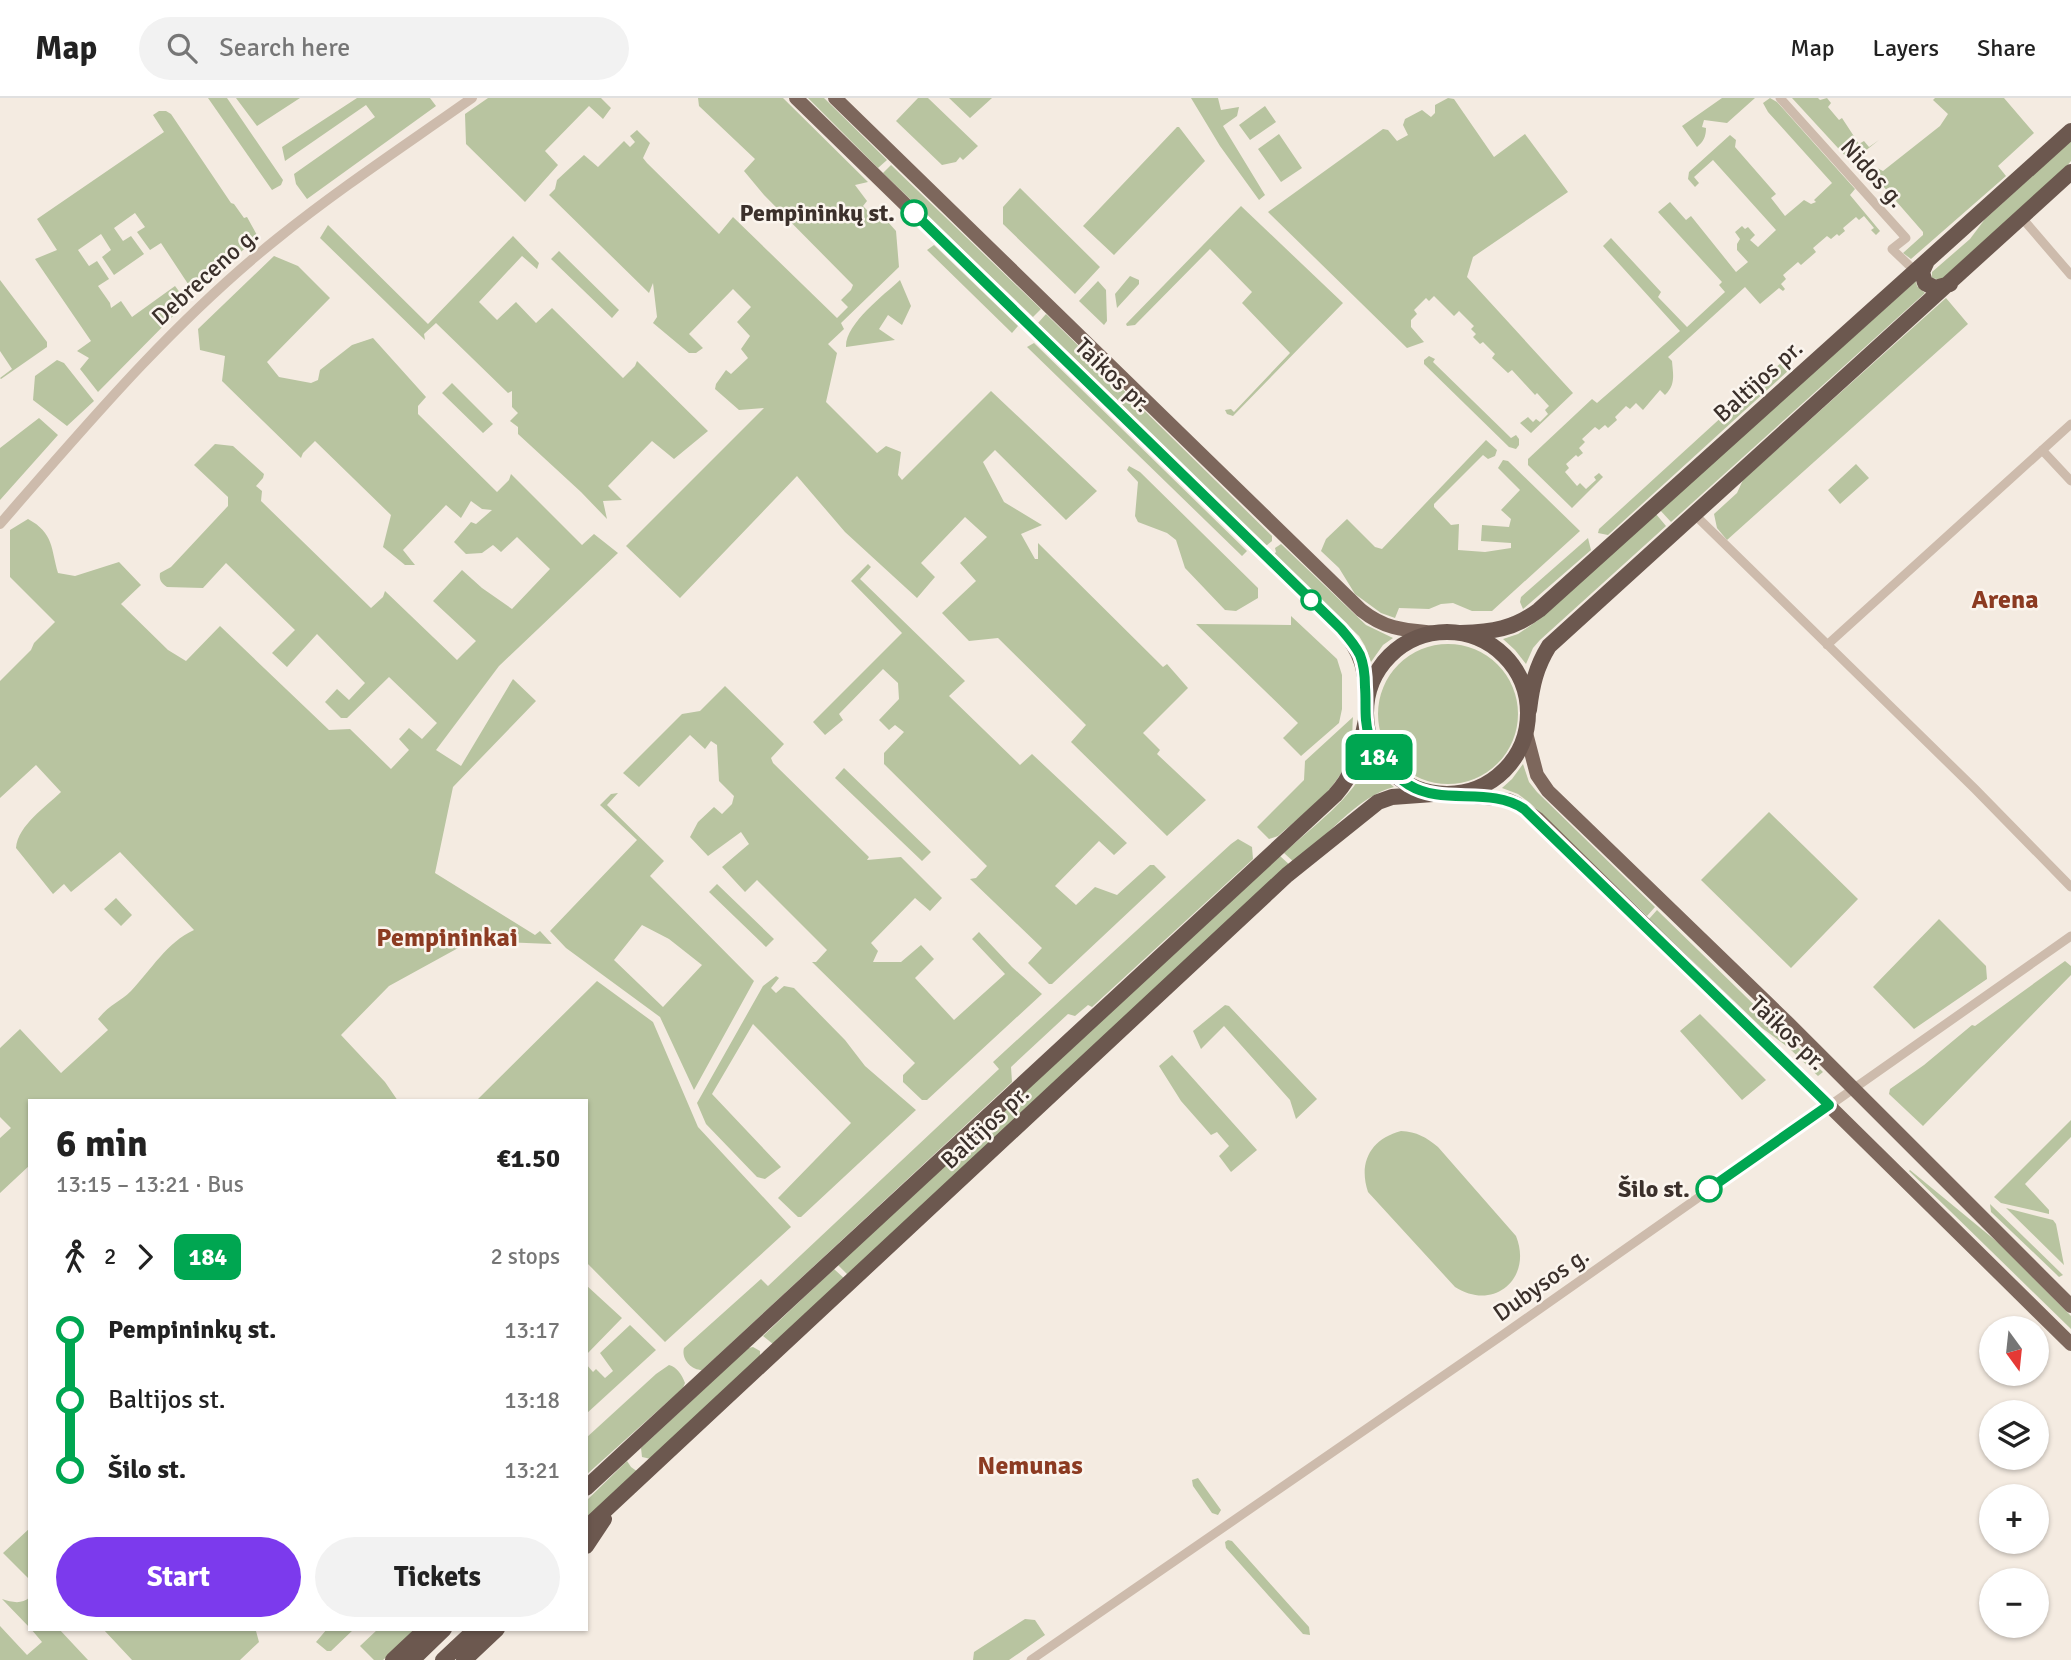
<!DOCTYPE html>
<html lang="en">
<head>
<meta charset="utf-8">
<style>
	body { margin:0; font-family:Signika,sans-serif; background:#f2f2f2; color:#222; height:100vh; display:flex; flex-direction:column; font-size:26px; white-space:nowrap }
	* { box-sizing:border-box; margin:0 }
	p { font-size:23px; color:#767676 }
	.icon { flex:none; width:38px; height:38px; fill:none; stroke:currentColor; stroke-width:2; stroke-linecap:round; stroke-linejoin:round }
	.map { position:relative; flex:1; overflow:hidden }
	.sheet { position:absolute; left:28px; top:1001px; width:560px; height:532px; display:flex; flex-direction:column; background:#fff; border-radius:0px; box-shadow:0 2px 5px #0004 }
	.sheet>* { flex:none }
	.badge { padding:0 14px; border-radius:10px; font-size:24px; line-height:46px }
	.needle { width:46px; rotate:165deg }
	.controls { position:absolute; left:1979px; top:1218px; display:grid; gap:14px }
	.controls a { display:grid; place-items:center; width:70px; height:70px; border-radius:50%; background:#fff; box-shadow:0 2px 5px #0004; font-size:35px }
	.map>.badge { position:absolute; translate:-50% -50%; box-shadow:0 0 0 4px #fff }
	.legs { display:flex; align-items:center; gap:10px; height:77px; padding:0 28px; font-size:23px }
	.legs p { margin-inline-start:auto }
	.headline { display:flex; align-items:center; justify-content:space-between; height:119px; padding:0 28px }
	h1 { font-size:38px; font-weight:700; line-height:52px }
	.button { display:flex; gap:14px; margin-top:auto; padding:14px 28px }
	.button a { flex:1; height:80px; border-radius:42px; background:#7c3aed; color:#fff; font-size:28px; font-weight:700; line-height:80px; text-align:center }
	.button a+a { background:#f2f2f2; color:#222 }
	ul { padding:0 28px; list-style:none }
	li { display:flex; align-items:center; gap:24px; height:70px; font-size:26px }
	li i { display:grid; place-items:center; width:10px; height:100%; margin:0 9px; background:currentColor }
	li i::after { content:''; width:18px; height:18px; margin:-9px; border:5px solid; border-radius:50%; background:#fff }
	li p { margin-inline-start:auto }
	li:first-child i { background:linear-gradient(#0000 50%,currentColor 0) }
	li:last-child i { background:linear-gradient(currentColor 50%,#0000 0) }
	header { display:flex; align-items:center; gap:42px; box-sizing:border-box; height:98px; padding:0 35px; background:#fff; border-bottom:2px solid #e0e0e0 }
	header strong { font-size:33px }
	nav { display:flex; gap:38px; margin-inline-start:auto; font-size:24px }
	.search { width:490px; height:63px; background:#f2f2f2; display:flex; align-items:center; gap:18px; box-sizing:border-box; padding:0 24px; border-radius:38px; color:#767676; font-size:26px }
	.map>svg:first-child { display:block }
	.green { fill:#b8c4a0; fill-rule:evenodd }
	.lines { fill:none; stroke-linecap:round; stroke-linejoin:round }
	.minor { stroke:#cdbbac; stroke-width:9 }
	.tertiary { stroke:#cdbbac; stroke-width:10 }
	.primary { stroke:#7d675c; stroke-width:14 }
	.trunk { stroke:#6c584f; stroke-width:16 }
	.line-1-casing { stroke:#fff; stroke-width:16 }
	.line-1 { stroke:#00a651; stroke-width:10 }
	.stop-1-dot { fill:#fff; stroke:#00a651; stroke-width:3.5 }
	.labels { text-anchor:middle; stroke-width:5; stroke-linejoin:round; paint-order:stroke }
	.street-label { font-size:24px; fill:#3b302b; stroke:#fbf5ee }
	.stop-label { font-size:24px; font-weight:bold; fill:#3b302b; stroke:#fbf5ee; text-anchor:end }
	.neighbourhood-label { font-size:26px; font-weight:bold; fill:#8c3b22; stroke:#fbf5ee }
</style>
</head>
<body>
<header>
<strong>Map</strong>
<div class="search"><svg class="icon" aria-label="search" viewBox="0 0 24 24"><circle cx="10" cy="10" r="6"/><path d="M15 15l6 6"/></svg>Search here</div>
<nav><a>Map</a><a>Layers</a><a>Share</a></nav>
</header>
<div class="map">
<svg width="2071" height="1562" viewBox="0 0 2071 1562">
	<rect width="100%" height="100%" fill="#f4ebe1"/>
	<!-- green -->
	<path class="green" d="M208,0H227L283,82L281,87L272,92Z
		M236,0H300L257,28Z
		M357,0H430L436,8L307,101L296,86L294,76L375,19L366,7L285,63L282,49Z
		M488,0H601L611,10L603,21L589,8L545,53L558,67L525,104L466,46L465,16Z
		M698,0H783L868,84L855,87L867,103L863,108L874,119L880,115L896,133L899,169L841,225L844,231L828,246L837,255L826,304L877,355L886,348L901,354L898,377L902,382L991,293L1097,393L1066,422L995,352L983,364L1004,404L1042,427L1021,436L1035,461H1038V445L1163,569L1167,566L1188,590L1143,635L1160,652L1157,656L1206,702L1167,738L1071,644L1086,627L1081,622L998,540L969,543L942,515L976,483L960,465L987,439L965,419L921,465L935,479L917,500L845,434L797,378L680,500L626,448L764,310L739,312L715,291L716,286L726,272L731,276L748,260L741,251L750,238L737,224L751,209L733,191L689,236L703,250L696,255H689L653,225L657,219L653,185L649,195L549,97L555,91L557,82L584,57L598,69L624,43L630,49L635,44L630,38L637,32L650,45L643,60L647,65L719,136L733,119L837,220L848,209L841,202L851,192L853,187L764,97L744,73L755,61L699,8Z
		M808,0H824L887,62L878,70Z
		M918,0H928L978,48L963,62L960,59L956,64L942,67L896,23Z
		M949,0H992L970,20Z
		M1191,0H1218L1221,12L1239,9L1237,18L1223,28L1265,97L1259,102L1220,48Z
		M1448,0L1454,1L1494,59L1525,36L1568,94L1473,159L1467,179L1573,295L1531,335L1520,325L1528,319L1533,324L1536,321L1540,324L1548,316L1545,312L1549,308L1537,295L1535,297L1512,272L1508,275L1492,260L1495,256L1483,244L1480,246L1473,239L1476,236L1471,231L1474,228L1459,213L1454,218L1434,198L1429,203L1426,200L1414,212L1417,216L1411,222V229L1424,244L1407,250L1268,114L1383,31L1388,32L1397,43L1408,37L1403,27L1405,21L1422,12L1431,19L1435,15V7Z
		M1722,0H1755L1727,25L1704,22L1702,29L1706,30C1706,39 1703,44 1697,49L1682,28Z
		M1770,0L1777,4L1855,91L1850,97L1880,133L1876,137L1871,132L1874,130L1864,118L1859,122L1856,119L1843,130L1845,133L1839,138L1837,136L1831,141L1827,138L1813,150L1816,154L1801,167L1798,164L1783,177L1786,181L1781,186L1785,191L1783,193L1779,190L1760,206L1745,189L1668,259L1672,263C1673,276 1676,287 1665,297L1660,292L1643,312L1636,305L1630,311L1626,308L1615,319L1617,322L1608,330L1605,327L1599,332L1595,329L1582,341L1585,344L1579,350L1583,355L1578,359L1576,357L1566,366L1569,370L1565,374L1577,388L1580,385L1586,391L1596,382L1594,379L1599,375L1603,379L1572,410L1528,367V361L1592,301L1597,305L1680,233L1603,148L1611,140L1661,194L1658,199L1687,229L1725,194L1719,187L1722,184L1658,114L1670,104L1686,122L1691,118L1736,174L1748,164L1737,152V146L1740,141L1735,134L1742,128L1745,131L1748,129L1755,137L1750,142L1758,149L1776,132L1713,62L1694,79L1699,85L1695,89L1688,81L1689,74L1730,37L1736,42L1735,49L1776,96L1771,100L1785,118L1804,102L1811,106L1816,104L1814,102L1832,85L1768,14L1763,5Z
		M1792,0H1818L1820,2L1827,0L1831,5L1828,9L1839,22L1842,20L1859,46L1864,43L1869,49L1879,42L1855,61L1849,62Z
		M1935,0H2004L2034,35L1998,68L2006,78L1911,161L1903,155L1923,137V134L1876,80L1877,70L1883,73L1940,28L1948,16L1933,2Z
		M1265,8L1276,24L1250,42L1239,27Z
		M159,13H166L171,16L231,105L234,106L244,120L247,119L258,139L194,195L161,145L150,152L137,134L145,129L135,115L114,130L123,143L131,138L144,156L114,177L102,159L111,152L101,136L78,152L89,168L97,163L109,181L98,188L110,205L111,210L121,203L132,219L175,188L187,204L98,294L80,271L89,260L77,253L91,243L35,161L57,152L37,121L164,34L153,17Z
		M1177,29H1179L1205,63L1114,157L1083,128Z
		M1279,36L1302,70L1281,84L1258,51Z
		M2071,43V63L2066,69L1941,182L1932,180V174L1970,141L1985,121Z
		M891,67L1041,211L1033,219L883,75Z
		M1020,90L1100,169L1075,196L1003,126V109Z
		M1241,108L1343,205L1233,318L1227,316L1225,312L1231,311L1234,314L1290,255L1242,205L1252,194L1210,151L1135,227L1127,228L1126,226Z
		M328,127L428,226L513,138L539,165L537,171L522,158L479,204L497,222L516,204L536,225L552,210L623,280L635,268L637,263L708,333L674,361L652,343L608,388L622,402L603,403L607,421L581,394L518,336V329L510,323L518,315L512,309V293L508,295L436,225L424,236L425,242L320,140Z
		M934,147L1016,226L1018,228L1012,235L927,152Z
		M559,153L619,212L612,220L551,161Z
		M274,158L298,168L330,200L267,264L279,279L311,285L318,282L320,272L352,247L373,240L426,299L418,308V316L497,394L509,382L511,376L582,447L594,436L618,455L499,568L436,652L461,668L513,581L536,603L453,689L435,775L535,837L540,833L552,846L505,844L480,838L389,888L341,937L385,984L398,1003H30V1067L0,1095V1040L11,1030L0,1019V950L20,931L61,975L108,932L98,921C110,906 120,904 131,893C151,872 167,844 194,832L120,754L71,794L64,786L53,796L16,750C18,727 46,709 61,694L36,667L0,700V583L31,552L34,545L55,524L10,479V432L28,421C54,435 51,451 58,475L75,478L119,464L141,487L121,506L168,552L186,563L220,528L329,632L350,631L391,671L409,652L399,641L409,630L422,641L437,625L389,579L347,620H341L325,604L337,591L349,602L365,585L317,536L287,569L272,555L295,532L226,465L203,490L167,489C161,485 159,482 160,475L171,469L228,408V399L194,367L215,346L233,348L264,376L263,380L256,388L262,393L261,403L371,510L383,499L385,493L457,562L476,543L433,503L462,472L482,490L512,511L550,471L517,439L501,454L493,447L482,455L466,456L454,444L471,424L476,426L492,412L482,411L471,403L461,420L446,407L403,452L415,467H405L383,449L391,417L315,343L303,355L301,360L222,283L225,258L200,252L198,231Z
		M1130,178L1139,182V186L1117,210L1115,196Z
		M0,182L47,244V249L1,281L0,280L12,271L0,253Z
		M900,182L911,208L902,227L888,217L879,231L895,242L846,249C845,226 884,197 900,182Z
		M1098,183L1106,192L1107,223L1104,227L1079,203Z
		M1916,183L1917,188L1925,195L1671,424L1660,412Z
		M1946,200L1968,226L1727,442L1717,430L1714,416L1737,395L1743,382Z
		M1046,216L1272,438V443L1266,448L1038,225Z
		M1034,245L1247,453L1242,458L1027,249Z
		M1429,258L1435,261L1433,264L1511,340L1516,337L1519,341V347L1516,351L1509,349L1424,266V262Z
		M57,262L64,265L94,303L67,328L33,302L35,278Z
		M1782,264L1788,266L1789,272L1608,437L1598,435L1599,431Z
		M452,285L493,326L483,335L442,295Z
		M39,320L58,337L0,402V350Z
		M1486,342L1497,352L1495,358L1488,361L1483,357L1434,406V409L1451,427L1459,426L1458,452L1485,454L1511,450V445L1481,443L1482,427L1509,429L1511,421L1501,412L1520,392L1498,370L1503,362L1508,363L1580,433L1492,513H1472L1453,505L1441,506L1429,511L1399,510L1395,520L1381,515L1355,496L1339,470L1321,453L1326,441L1347,421L1375,449L1382,451Z
		M1856,366L1869,380L1840,406L1828,392Z
		M1129,368L1140,374L1258,490V500L1236,513L1225,512L1185,470L1176,442L1167,435L1138,424L1135,418L1138,384L1127,372Z
		M1656,416L1666,428L1540,542L1533,550L1526,566L1515,552L1503,541L1518,536L1537,523Z
		M1588,440L1591,452L1523,511L1520,504L1521,499Z
		M1281,446L1366,527L1393,540L1383,547L1371,564L1365,548L1359,538L1274,456L1276,454L1275,450Z
		M868,466L871,469L860,481L965,583L949,598L1020,667L1032,656L1127,745L1114,757L1099,743L1055,788L1076,807L1095,789L1117,797L1150,767H1154L1166,779L1052,886H1049L1028,865L1042,850L970,781L976,780L987,768L884,666V655L904,634L895,627L889,632L879,622L899,601L898,585L883,571L839,616L843,622L825,637L813,624L902,535L851,483Z
		M1291,518L1337,561L1342,577V611L1339,625L1301,658L1283,640L1298,625L1196,526L1291,527Z
		M1378 616a70 70 0 1 1 140 0a70 70 0 1 1-140 0Z
		M725,588L784,646L771,660L773,665L869,759L867,762L901,759L942,800L930,813L915,800L871,845L878,853L873,864H901L921,847L934,861L915,880L954,922L1005,876L972,841L979,834L1012,869L1042,896L927,1002H922L903,984V977L915,965L812,864H816L827,852L757,782L745,794L722,769L749,746L741,734L708,758L690,739L698,724L714,709L722,716L732,706L734,698L719,683L717,647L711,643L705,651L690,637L639,689L623,675L682,616L700,613Z
		M1353,619C1352,629 1353,641 1351,652C1342,689 1305,714 1278,738L1269,741L1257,729L1304,682L1305,663Z
		M1368,662L1377,675L1394,689C1358,698 1323,741 1296,766L1284,755C1310,730 1358,697 1368,662Z
		M1523,666L1529,684L1537,694L1655,809L1647,818L1530,705L1518,696L1502,690L1512,681Z
		M844,670L931,754L922,763L835,680Z
		M618,695L607,707L664,763L650,778L754,883L694,992L660,919L566,850L550,833L637,742L600,707L611,696ZM642,827L669,841L702,867L663,909L614,862Z
		M1769,714L1858,801L1791,870L1701,782Z
		M1238,741L1252,749L1253,761L1092,909L1088,907L1075,918L1068,916L1011,969L1012,984L702,1272C691,1272 681,1261 684,1250L761,1181L768,1188L999,971L993,964L1231,746Z
		M1280,758L1292,769L850,1179L838,1167Z
		M717,786L774,841L766,849L709,794Z
		M116,800L132,817L121,828L104,811Z
		M1657,812L1823,974L1818,978L1789,950L1762,930L1649,821Z
		M1939,821L1986,868L1987,881L1914,931L1873,889Z
		M2065,863L2071,868V877L1923,1028L1889,996L1890,991L1924,967L1972,927L1975,928Z
		M776,878L779,880L771,890L776,895L784,888L794,890L845,942L865,968L916,1012L801,1119H798L778,1100L851,1025L753,926L712,996L781,1069L765,1081L757,1079L706,1026L697,1005L763,888Z
		M597,883L653,924L698,1029L791,1129L665,1244L586,1164V1003H476Z
		M1225,907L1229,908L1317,1001L1296,1021L1290,1002L1224,928L1201,951L1193,933Z
		M1700,916L1766,982L1742,1002L1680,933Z
		M1172,957L1257,1052L1231,1074L1219,1058L1229,1048L1217,1034L1211,1037L1181,1003L1159,968Z
		M2071,1022V1039L2025,1086L2049,1112V1116L2001,1105L1994,1099Z
		M1401,1033C1417,1034 1426,1039 1438,1049L1516,1138C1533,1180 1494,1214 1455,1189L1368,1094C1358,1064 1371,1041 1401,1033Z
		M1910,1072L2001,1147L2071,1218V1231L1909,1073Z
		M1990,1106L2063,1177L2059,1179L2056,1176L1991,1114Z
		M2006,1110L2053,1122L2056,1126L2064,1167Z
		M834,1171L846,1182L773,1246L763,1238Z
		M586,1187L622,1220L586,1257Z
		M630,1227L656,1252L586,1316V1266L593,1274L596,1271L605,1280L613,1273L600,1255Z
		M753,1249L760,1253V1259L651,1361L642,1359L641,1350L748,1250Z
		M669,1267C677,1269 682,1277 685,1285L683,1290L586,1377V1340L656,1276Z
		M627,1363L631,1369L638,1374L586,1421V1403Z
		M1198,1380L1221,1412L1218,1417L1212,1415L1193,1388L1192,1382Z
		M30,1430V1482L3,1455Z
		M1228,1442L1232,1443L1309,1529L1310,1537L1303,1536L1226,1450L1225,1444Z
		M30,1499V1530L2,1501C12,1504 21,1507 30,1499Z
		M1025,1521L1035,1522L1045,1537L1009,1562H973L974,1554Z
		M0,1528L27,1557L42,1544L31,1531H59L88,1562H0Z
		M103,1531H250L256,1533L259,1544L240,1562H132Z
		M327,1531H354L331,1553H327L316,1544Z
		M378,1531H417L383,1562H374L360,1548Z"/>
	<g class="lines">
		<!-- minor -->
		<path class="minor" d="M1780,0L1906,140L1892,151L1915,173
			M2022,120L2071,177
			M2042,352L2071,383
			M1694,416L1975,691L2071,789
			M1827,547L2071,326
			M1031,1562L1504,1236L2071,838"/>
		<!-- tertiary -->
		<path class="tertiary" d="M0,426C87,326 174,223 278,140C340,90 407,46 472,0"/>
		<!-- primary -->
		<path class="primary" d="M796,0L1341,531C1362,556 1364,571 1367,603
			M835,0L1361,512C1386,532 1405,532 1436,535
			M1526,635L1537,677L1548,693L1789,926L2071,1208
			M1452,697L1508,702L1517,706L1538,721L2071,1246"/>
		<!-- trunk -->
		<path class="trunk" d="M1927,163L1922,174L1925,185L1935,190L1950,186
			M1366 615a81 81 0 1 1 162 0a81 81 0 1 1-162 0Z
			M1461,535C1492,534 1514,531 1539,512L2071,33
			M1529,612C1532,587 1536,569 1549,548L2071,74
			M586,1390L1335,697C1356,674 1360,651 1366,622
			M586,1430L1287,777L1378,704L1392,699L1433,696
			M586,1448L604,1421
			M393,1562L426,1531
			M412,1562L444,1531
			M443,1562L476,1531
			M464,1562L497,1531"/>
	</g>
	<g class="lines">
		<defs>
			<path id="line-1" d="M914,115L1341,531C1348,539 1355,547 1360,557C1364,567 1365,578 1365,589C1366,600 1365,611 1366,622C1368,650 1386,672 1409,687C1443,708 1490,688 1524,711L1829,1007L1709,1091"/>
		</defs>
		<!-- line-1 casing -->
		<use href="#line-1" class="line-1-casing"/>
		<!-- line-1 -->
		<use href="#line-1" class="line-1"/>
	</g>
	<!-- markers -->
	<g class="stop-1-dot">
		<circle cx="914" cy="115" r="12"/>
		<circle cx="1311" cy="502" r="9"/>
		<circle cx="1709" cy="1091" r="12"/>
	</g>
	<g class="labels">
		<!-- street labels -->
		<g class="street-label">
			<text transform="translate(1873 75) rotate(48)" y="8">Nidos g.</text>
			<text transform="translate(205 178) rotate(-42)" y="8">Debreceno g.</text>
			<text transform="translate(1113 277) rotate(44)" y="8">Taikos pr.</text>
			<text transform="translate(1758 283) rotate(-42)" y="8">Baltijos pr.</text>
			<text transform="translate(1788 935) rotate(44)" y="8">Taikos pr.</text>
			<text transform="translate(985 1029) rotate(-43)" y="8">Baltijos pr.</text>
			<text transform="translate(1541 1186) rotate(-35)" y="8">Dubysos g.</text>
		</g>
		<!-- stop labels -->
		<g class="stop-label">
			<text x="895" y="123">Pempininkų st.</text>
			<text x="1690" y="1099">Šilo st.</text>
		</g>
		<!-- neighbourhood labels -->
		<g class="neighbourhood-label">
			<text x="2005" y="510">Arena</text>
			<text x="447" y="848">Pempininkai</text>
			<text x="1030" y="1376">Nemunas</text>
		</g>
	</g>
</svg>
<div class="controls">
<a><svg class="needle" viewBox="-14 -14 28 28"><path d="M0-13l5 13h-10z" fill="#e53935"/><path d="M0 13l5-13h-10z" fill="#767676"/></svg></a>
<a><svg class="icon" aria-label="layers" viewBox="0 0 24 24"><path d="M12 4l9 5-9 5-9-5zM3 14l9 5 9-5"/></svg></a>
<a>+</a>
<a>−</a>
</div>
<b class="badge" style="left:1379px;top:659px;background:#00a651;color:#fff">184</b>
<section class="sheet">
<div class="headline"><div><h1>6 min</h1><p>13:15 – 13:21 · Bus</p></div><b>€1.50</b></div>
<div class="legs"><svg class="icon" aria-label="walk" viewBox="0 0 24 24"><circle cx="13" cy="4" r="2"/><path d="M13 8l-2 6 4 7M11 14l-3 7M7 12l3-4h3l4 4"/></svg>2<svg class="icon" aria-label="forward" viewBox="0 0 24 24"><path d="M9 5l7 7-7 7"/></svg><b class="badge" style="background:#00a651;color:#fff">184</b><p>2 stops</p></div>
<ul>
<li><i style="color:#00a651"></i><b>Pempininkų st.</b><p>13:17</p></li>
<li><i style="color:#00a651"></i><span>Baltijos st.</span><p>13:18</p></li>
<li><i style="color:#00a651"></i><b>Šilo st.</b><p>13:21</p></li>
</ul>
<div class="button"><a>Start</a><a>Tickets</a></div>
</section>
</div>
</body>
</html>
